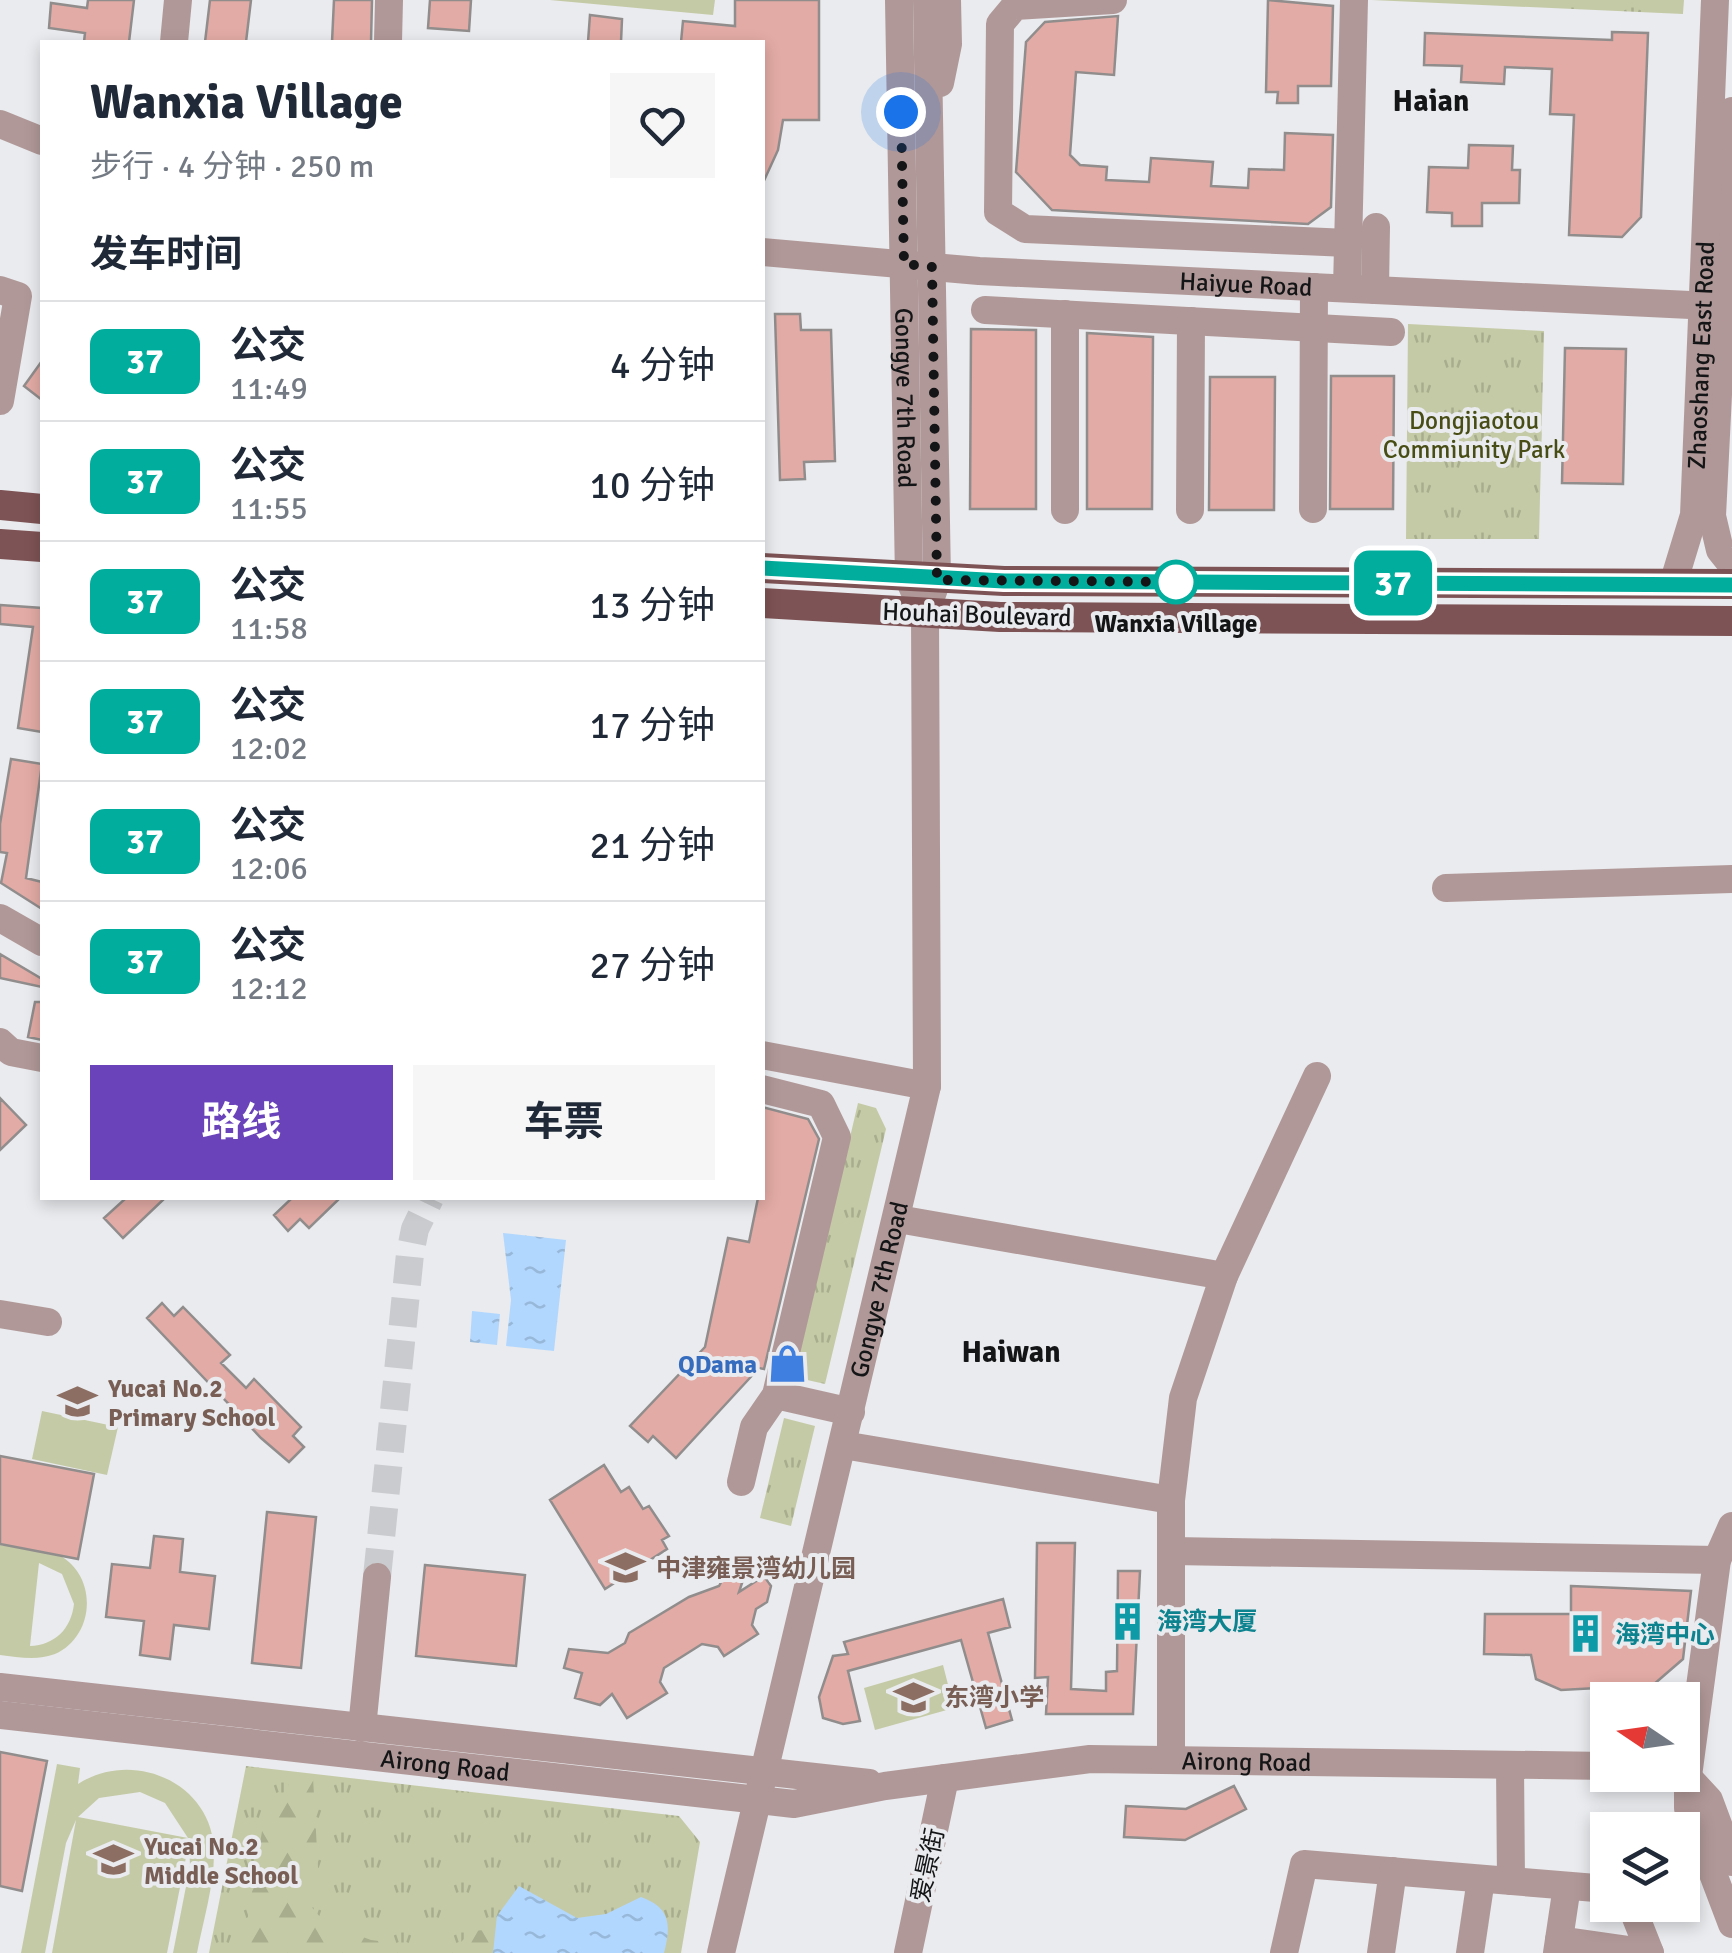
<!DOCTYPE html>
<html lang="zh">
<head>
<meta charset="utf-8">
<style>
	body { margin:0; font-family:Signika,"Noto Sans SC",sans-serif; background:#f6f6f7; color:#1f2937; height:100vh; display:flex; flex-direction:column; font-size:38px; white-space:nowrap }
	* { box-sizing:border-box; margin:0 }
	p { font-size:32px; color:#747a83 }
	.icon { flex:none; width:55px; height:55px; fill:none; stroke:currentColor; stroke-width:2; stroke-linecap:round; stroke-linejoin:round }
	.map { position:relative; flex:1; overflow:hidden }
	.side { position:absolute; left:40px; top:40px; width:725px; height:1160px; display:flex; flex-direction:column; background:#fff; border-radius:0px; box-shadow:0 5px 15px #0003 }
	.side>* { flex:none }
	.badge { padding:0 20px; border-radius:15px; font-size:35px; line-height:65px }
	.needle { width:65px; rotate:283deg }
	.controls { position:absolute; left:1590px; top:1682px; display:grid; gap:20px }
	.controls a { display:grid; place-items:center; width:110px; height:110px; border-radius:0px; background:#fff; box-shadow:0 5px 15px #0003; font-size:50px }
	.you { position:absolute; width:50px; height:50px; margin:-25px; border:8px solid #fff; border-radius:50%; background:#1a73e8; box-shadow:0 0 0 15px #1a73e833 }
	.map>.badge { position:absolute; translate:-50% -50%; box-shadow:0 0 0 5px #fff }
	h2 { padding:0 50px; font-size:38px; line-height:90px }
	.round { display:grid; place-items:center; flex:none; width:105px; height:105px; border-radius:0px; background:#f6f6f7 }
	.summary { display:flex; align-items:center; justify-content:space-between; height:170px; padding:0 50px }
	h1 { font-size:48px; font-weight:700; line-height:75px }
	.button { display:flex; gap:20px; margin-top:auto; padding:20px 50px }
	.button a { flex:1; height:115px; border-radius:0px; background:#6a43bb; color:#fff; font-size:40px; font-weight:700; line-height:115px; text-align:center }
	.button a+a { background:#f6f6f7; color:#1f2937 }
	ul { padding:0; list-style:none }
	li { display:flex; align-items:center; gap:30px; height:120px; padding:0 50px; border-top:2px solid #e0e1e3 }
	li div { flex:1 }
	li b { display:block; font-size:38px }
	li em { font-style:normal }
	li .badge { min-width:110px; font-weight:700; text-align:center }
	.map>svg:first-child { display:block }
	.grass { fill:url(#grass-tufts) }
	.forest { fill:url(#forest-firs) }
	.pitch { fill:#c5caa6; fill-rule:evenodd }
	.water { fill:url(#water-ripples) }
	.building { fill:#e3aba5; stroke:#918d8d; stroke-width:2.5 }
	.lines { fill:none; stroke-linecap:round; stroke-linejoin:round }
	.minor-tunnel { stroke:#c9cbce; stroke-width:28; stroke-dasharray:28 14; stroke-linecap:butt }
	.minor { stroke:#b19898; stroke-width:28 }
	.major { stroke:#7e5355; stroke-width:30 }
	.line-casing { stroke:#fff; stroke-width:22 }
	.line { stroke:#01ad9c; stroke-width:15 }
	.walk { stroke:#141516; stroke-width:10; stroke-dasharray:0 18 }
	.stop-dot { fill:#fff; stroke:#01ad9c; stroke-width:5 }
	.labels { text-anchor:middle; stroke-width:8; stroke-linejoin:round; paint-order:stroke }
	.street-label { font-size:25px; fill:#141516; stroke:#e9ebee }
	.park-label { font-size:25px; fill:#484d15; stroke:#e9ebee }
	.stop-label { font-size:25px; font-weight:bold; fill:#141516; stroke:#e9ebee }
	.shop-label { font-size:25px; font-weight:bold; fill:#366cbe; stroke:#e9ebee; text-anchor:end }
	.education-label { font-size:25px; font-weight:bold; fill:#785e54; stroke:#e9ebee; text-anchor:start }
	.culture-label { font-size:25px; font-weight:bold; fill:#0d838f; stroke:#e9ebee; text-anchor:start }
	.quarter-label { font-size:30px; font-weight:bold; fill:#141516; stroke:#e9ebee }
</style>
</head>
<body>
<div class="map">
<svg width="1732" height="1953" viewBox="0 0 1732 1953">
	<defs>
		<pattern id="grass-tufts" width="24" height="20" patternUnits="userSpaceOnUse" patternTransform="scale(2.5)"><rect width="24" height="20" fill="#c5caa6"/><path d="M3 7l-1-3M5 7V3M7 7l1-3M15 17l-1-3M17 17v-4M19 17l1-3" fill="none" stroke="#a8ad8e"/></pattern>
		<pattern id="forest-firs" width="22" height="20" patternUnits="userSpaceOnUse" patternTransform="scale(2.5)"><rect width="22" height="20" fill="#c5caa6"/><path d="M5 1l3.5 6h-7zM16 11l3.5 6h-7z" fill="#a8ad8e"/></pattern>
		<pattern id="water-ripples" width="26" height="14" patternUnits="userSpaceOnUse" patternTransform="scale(2.5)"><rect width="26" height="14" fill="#b2d7fe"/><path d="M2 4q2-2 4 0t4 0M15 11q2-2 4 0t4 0" fill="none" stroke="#98b8d9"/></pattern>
	</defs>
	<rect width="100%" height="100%" fill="#e9ebee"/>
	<!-- grass -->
	<path class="grass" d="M1372,0H1684L1683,13V14Z
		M1408,324L1544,331L1539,539H1406Z
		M858,1103L876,1108L886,1129L825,1384L794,1377Z
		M784,1418L815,1426L791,1526L760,1518Z
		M246,1766L679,1816L700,1842L681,1953H209Z"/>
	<!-- forest -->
	<path class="forest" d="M313,1777L318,1868L285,1875L325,1923L371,1940L427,1947L429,1953H242L263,1825L293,1778Z
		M484,1930L489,1933L492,1953H450L472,1931Z"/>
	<!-- pitch -->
	<path class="pitch" d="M550,0H715L713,15Z
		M42,1411L118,1427L107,1475L32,1459Z
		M0,1545C17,1547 38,1546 55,1553C98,1572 97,1635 55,1654C37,1661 18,1657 0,1655ZM39,1563L62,1574L74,1604C71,1629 55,1645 30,1646Z
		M943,1665L954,1708L875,1730L864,1688Z
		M57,1764L80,1768L78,1784C133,1748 214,1783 214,1853C214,1886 203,1921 197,1953H173L190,1866L189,1842L167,1953H52L76,1820L66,1843L45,1953H21ZM140,1792L165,1803L188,1838L78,1817L99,1798Z"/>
	<!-- water -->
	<path class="water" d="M503,1233L566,1240L554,1351L506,1346L511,1300Z
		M472,1311L500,1314L497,1345L470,1342Z
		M519,1886L577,1918L606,1914L641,1897C671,1908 671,1925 664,1953H493L497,1916Z"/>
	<!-- building -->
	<path class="building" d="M88,0H134L129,42H84L85,33L49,28L51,3L87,8Z
		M210,0H251L246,42H205Z
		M334,0H372L371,42H332Z
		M430,0H471L469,31L428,28Z
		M735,0H819V120H783L778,150L762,185V42H681L683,21L735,26Z
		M1268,0L1333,6L1331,86H1298V103H1277L1278,92H1266Z
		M590,15L622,19L621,42H588Z
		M1118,16L1114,75L1076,72L1070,155L1080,165L1107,167L1106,180L1149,182L1151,158L1213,162L1211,186L1248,188L1249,169L1284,170L1285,133L1333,135L1331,207L1308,224L1052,210L1016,172L1026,42L1045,22Z
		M1612,32L1648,33L1641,217L1622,237L1569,235L1574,115L1550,114L1552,69L1505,67L1504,84L1461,82L1462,66L1424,65L1425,33L1612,40Z
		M1469,145L1513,146L1512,170H1520L1519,203H1482V226H1452V213L1427,212L1429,167L1468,168Z
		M775,314H800L801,330H831L835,461L804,462L805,479L780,480Z
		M971,329L1036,330V509H970Z
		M1087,333L1153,337L1152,509H1087Z
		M1565,348L1626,349L1623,484L1562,483Z
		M42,361V400L24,386Z
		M1331,376H1394L1393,509H1330Z
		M1210,377H1275L1274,510H1209Z
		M0,605L42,608V732L18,728L33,627L0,624Z
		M11,759L42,764L26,878L42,882V909L1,883L7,853L0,852V824Z
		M0,954L42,979V987L0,978Z
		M35,1002H42V1040L28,1037Z
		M0,1098L26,1125L0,1150Z
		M762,1107L808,1119L819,1139L764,1369L759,1368L676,1458L653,1436L648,1442L630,1426L705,1347L728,1238L749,1242L758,1198H762Z
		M126,1198H165L123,1238L104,1218Z
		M292,1198H340L309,1228L300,1219L288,1231L274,1215Z
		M162,1303L174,1316L183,1307L230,1355L221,1363L246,1388L254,1379L301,1427L293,1436L304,1447L289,1462L261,1438L147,1318Z
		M0,1456L94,1474L78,1559L0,1544Z
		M604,1465L621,1492L629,1487L643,1509L649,1506L669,1536L662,1540L667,1549L605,1589L550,1500Z
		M267,1512L316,1517L301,1668L252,1663Z
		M154,1536L183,1539L180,1572L215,1576L209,1629L174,1625L170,1659L140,1655L144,1621L106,1617L112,1564L150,1568Z
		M1037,1543H1075L1071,1689L1106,1691V1672L1117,1671L1118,1571H1140L1133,1714H1046L1048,1677L1035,1678Z
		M735,1557L749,1562L739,1592L764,1576L771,1586L767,1602L756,1609L752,1625L758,1634L724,1656L718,1647L702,1644L664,1668L660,1682L667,1693L627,1718L612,1694L600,1705L575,1698L582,1673L564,1668L569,1649L608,1653L625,1643L629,1633L689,1597L719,1586Z
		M425,1565L525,1575L516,1666L416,1656Z
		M1571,1586L1691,1591L1683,1659L1653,1685L1561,1690L1536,1679L1531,1655L1484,1654L1485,1614H1571Z
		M1003,1599L1010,1627L988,1633L1012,1720L986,1728L961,1640L848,1671L860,1721L843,1724L823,1718L819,1697L833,1656L848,1654L844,1642Z
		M0,1752L47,1761L22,1891L0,1886Z
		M1234,1786L1246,1809L1185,1840L1124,1837L1126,1806L1186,1809Z"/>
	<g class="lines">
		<!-- minor-tunnel -->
		<path class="minor-tunnel" d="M377,1577L410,1254L415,1229L430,1198"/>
		<!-- minor -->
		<g class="minor">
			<path id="s1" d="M899,0L909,579L917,597"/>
			<path d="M1113,0L1015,6L1000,24L998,212L1025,229L1348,243"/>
			<path d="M174,42L178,0"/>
			<path d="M388,42L389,0"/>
			<path d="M940,83L948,44L947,0"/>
			<path d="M1732,111L1712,516L1720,550L1732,565"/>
			<path d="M0,124L42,141"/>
			<path id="s2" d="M762,252L979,271L1732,307"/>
			<path d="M1347,288L1354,0"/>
			<path d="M0,290L18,296L0,401"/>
			<path d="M1375,290L1376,227"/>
			<path d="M985,310L1391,332"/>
			<path d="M1313,509L1314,287"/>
			<path d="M1065,510V314"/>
			<path d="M1190,510L1191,321"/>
			<path id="s3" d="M1673,584L1694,515L1715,0"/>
			<path d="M1446,888L1732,879"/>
			<path d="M0,918L42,942"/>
			<path d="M0,1042L11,1052L42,1058"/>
			<path d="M762,1055L927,1086"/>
			<path d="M898,1219L1224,1276"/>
			<path d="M0,1314L48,1322"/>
			<path d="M776,1395L851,1412"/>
			<path d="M843,1445L1171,1500"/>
			<path d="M741,1482L754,1427L776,1395L837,1137L821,1104L762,1089"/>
			<path d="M1732,1526L1717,1560L1688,1776V1808L1732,1924"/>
			<path d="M1173,1551L1717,1560"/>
			<path d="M0,1687L869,1783"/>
			<path id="s4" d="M0,1715L794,1804L885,1786L1090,1759L1608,1766"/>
			<path d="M362,1728L377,1577"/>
			<path d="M1171,1758V1500L1183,1398L1224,1276L1317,1076"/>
			<path d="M1510,1765L1511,1881"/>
			<path d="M1684,1773L1709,1800L1732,1862"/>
			<path d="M1631,1905L1650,1953"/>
			<path d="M1559,1940L1650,1953"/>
			<path id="s5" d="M721,1953L927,1086L925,614L937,580L927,0"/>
			<path d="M908,1953L945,1778"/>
			<path d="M1284,1953L1304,1864L1608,1889"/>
			<path d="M1381,1953L1393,1871"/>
			<path d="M1470,1953L1481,1879"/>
			<path d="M1557,1953L1567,1886"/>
		</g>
		<!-- major -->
		<path class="major" d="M0,505L42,509
			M0,544L42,547
			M762,568L1004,581L1732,584
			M762,603L1000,617L1732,621"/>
	</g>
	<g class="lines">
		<defs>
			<path id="line" d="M762,568L1004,581L1732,585"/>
		</defs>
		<!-- line casing -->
		<use href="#line" class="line-casing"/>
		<!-- line -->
		<use href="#line" class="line"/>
		<!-- walk -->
		<path class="walk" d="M901,112L904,264L932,267L937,580L1176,582"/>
	</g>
	<!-- icons -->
	<defs>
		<symbol id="shop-bare" viewBox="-9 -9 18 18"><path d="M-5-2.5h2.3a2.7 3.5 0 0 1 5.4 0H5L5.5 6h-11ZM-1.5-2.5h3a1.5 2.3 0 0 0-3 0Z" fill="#3f7fe0" stroke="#e9ebee" stroke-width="2.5" paint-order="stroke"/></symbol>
		<symbol id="school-bare" viewBox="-9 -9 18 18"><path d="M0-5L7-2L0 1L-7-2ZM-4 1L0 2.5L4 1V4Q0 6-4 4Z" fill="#8d6e63" stroke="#e9ebee" stroke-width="2.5" paint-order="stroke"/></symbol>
		<symbol id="building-bare" viewBox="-9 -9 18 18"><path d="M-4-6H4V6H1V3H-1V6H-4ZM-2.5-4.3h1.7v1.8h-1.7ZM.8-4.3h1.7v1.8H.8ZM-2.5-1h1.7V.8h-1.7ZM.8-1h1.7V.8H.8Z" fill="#0f9aa8" stroke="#e9ebee" stroke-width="2.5" paint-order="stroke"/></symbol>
	</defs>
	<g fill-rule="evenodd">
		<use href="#shop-bare" x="760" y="1336" width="55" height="55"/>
		<use href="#school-bare" x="50" y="1374" width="55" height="55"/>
		<use href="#school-bare" x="598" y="1540" width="55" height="55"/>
		<use href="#building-bare" x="1100" y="1594" width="55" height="55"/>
		<use href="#building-bare" x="1558" y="1606" width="55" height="55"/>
		<use href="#school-bare" x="886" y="1670" width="55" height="55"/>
		<use href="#school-bare" x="86" y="1832" width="55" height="55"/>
	</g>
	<!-- markers -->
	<circle class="stop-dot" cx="1176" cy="582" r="20"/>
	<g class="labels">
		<!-- street labels -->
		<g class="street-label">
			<text dy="9" stroke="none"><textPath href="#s2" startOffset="485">Haiyue Road</textPath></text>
			<text dy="9" stroke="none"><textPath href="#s3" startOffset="232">Zhaoshang East Road</textPath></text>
			<text dy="9" stroke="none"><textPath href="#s1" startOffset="398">Gongye 7th Road</textPath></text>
			<text transform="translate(977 614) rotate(2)" y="9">Houhai Boulevard</text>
			<text dy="9" stroke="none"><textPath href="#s5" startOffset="682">Gongye 7th Road</textPath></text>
			<text dy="9" stroke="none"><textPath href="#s4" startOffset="1255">Airong Road</textPath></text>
			<text dy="9" stroke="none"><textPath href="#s4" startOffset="448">Airong Road</textPath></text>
			<text transform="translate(927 1865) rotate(-78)" y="9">爱景街</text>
		</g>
		<!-- park labels -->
		<g class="park-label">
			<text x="1474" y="429">Dongjiaotou<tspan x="1474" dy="29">Commiunity Park</tspan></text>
		</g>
		<!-- stop labels -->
		<g class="stop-label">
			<text x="1176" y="632">Wanxia Village</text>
		</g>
		<!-- shop labels -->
		<g class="shop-label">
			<text x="757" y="1373">QDama</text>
		</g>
		<!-- education labels -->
		<g class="education-label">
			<text x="108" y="1397">Yucai No.2<tspan x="108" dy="29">Primary School</tspan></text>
			<text x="656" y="1577">中津雍景湾幼儿园</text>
			<text x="944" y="1706">东湾小学</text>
			<text x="144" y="1855">Yucai No.2<tspan x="144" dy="29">Middle School</tspan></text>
		</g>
		<!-- culture labels -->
		<g class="culture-label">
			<text x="1157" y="1630">海湾大厦</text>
			<text x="1615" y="1643">海湾中心</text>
		</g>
		<!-- quarter labels -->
		<g class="quarter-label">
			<text x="1431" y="111">Haian</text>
			<text x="1011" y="1362">Haiwan</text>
		</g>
	</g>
</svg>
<div class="controls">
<a><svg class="needle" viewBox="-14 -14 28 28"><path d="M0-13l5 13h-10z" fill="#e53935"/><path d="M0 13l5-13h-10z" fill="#747a83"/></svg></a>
<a><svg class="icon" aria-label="layers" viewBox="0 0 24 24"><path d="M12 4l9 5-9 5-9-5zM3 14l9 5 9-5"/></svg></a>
</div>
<div class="you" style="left:901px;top:112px"></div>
<b class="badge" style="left:1393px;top:583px;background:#01ad9c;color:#fff">37</b>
<section class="side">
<div class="summary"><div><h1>Wanxia Village</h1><p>步行 · 4 分钟 · 250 m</p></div><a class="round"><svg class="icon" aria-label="heart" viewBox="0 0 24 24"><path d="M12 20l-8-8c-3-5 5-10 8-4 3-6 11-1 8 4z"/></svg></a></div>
<h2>发车时间</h2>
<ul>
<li><span class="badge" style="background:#01ad9c;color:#fff">37</span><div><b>公交</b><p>11:49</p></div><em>4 分钟</em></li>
<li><span class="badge" style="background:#01ad9c;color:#fff">37</span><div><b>公交</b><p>11:55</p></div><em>10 分钟</em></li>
<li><span class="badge" style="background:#01ad9c;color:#fff">37</span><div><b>公交</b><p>11:58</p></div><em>13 分钟</em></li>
<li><span class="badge" style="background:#01ad9c;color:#fff">37</span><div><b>公交</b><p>12:02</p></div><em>17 分钟</em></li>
<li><span class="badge" style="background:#01ad9c;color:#fff">37</span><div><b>公交</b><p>12:06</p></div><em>21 分钟</em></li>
<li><span class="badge" style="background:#01ad9c;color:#fff">37</span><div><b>公交</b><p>12:12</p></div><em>27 分钟</em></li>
</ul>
<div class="button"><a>路线</a><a>车票</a></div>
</section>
</div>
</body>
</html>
